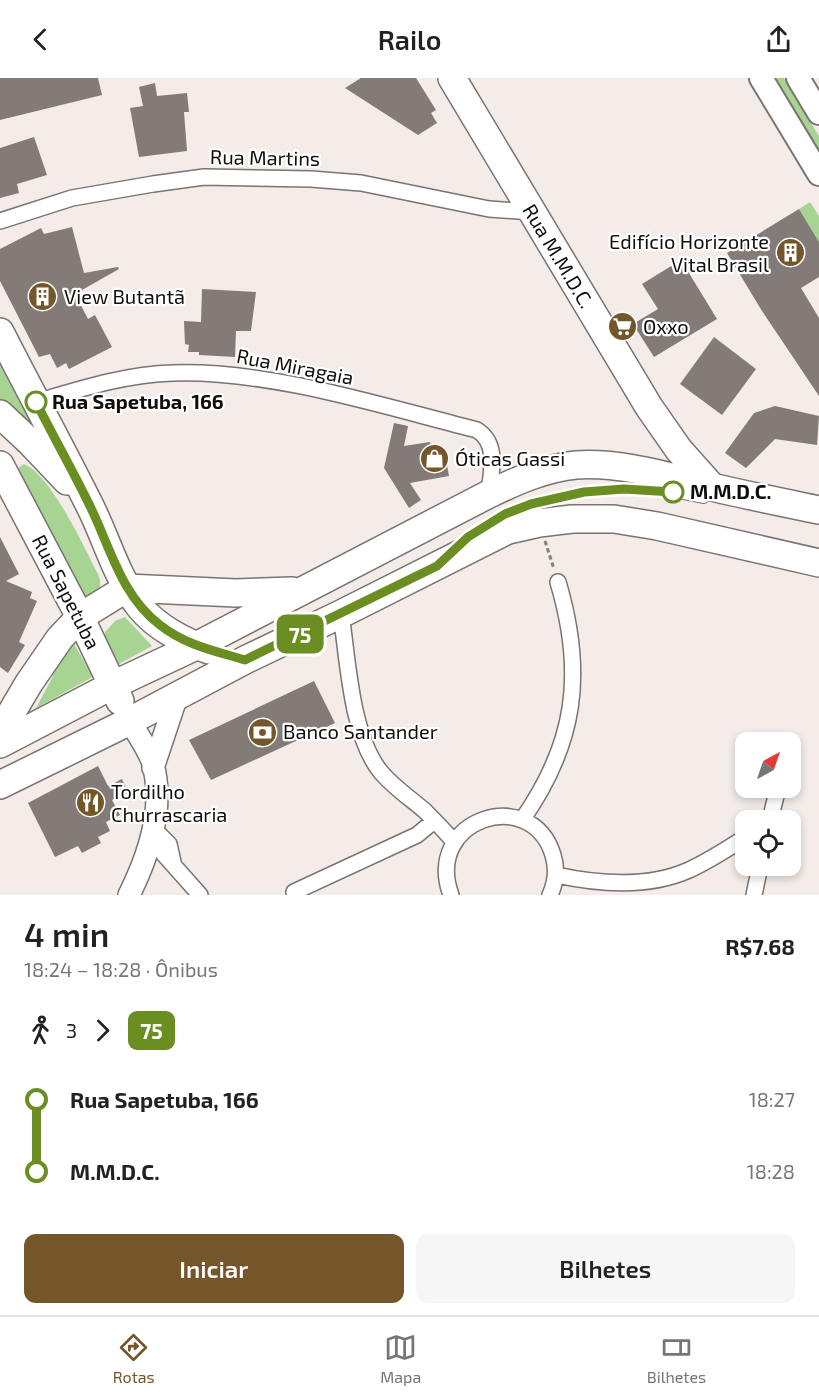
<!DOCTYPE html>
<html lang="pt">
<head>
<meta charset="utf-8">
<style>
	body { margin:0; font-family:"Exo 2",sans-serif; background:#f6f6f6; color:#222; height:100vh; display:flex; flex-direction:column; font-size:22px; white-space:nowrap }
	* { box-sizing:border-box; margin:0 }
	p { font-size:20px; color:#767676 }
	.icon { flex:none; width:33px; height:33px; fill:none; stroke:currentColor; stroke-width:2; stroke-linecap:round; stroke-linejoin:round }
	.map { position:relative; height:817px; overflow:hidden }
	.details { display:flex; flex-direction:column; background:#fff; flex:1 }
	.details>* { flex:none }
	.badge { padding:0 12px; border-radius:9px; font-size:21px; line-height:39px }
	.needle { width:39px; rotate:40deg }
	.fabs { position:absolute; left:735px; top:654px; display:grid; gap:12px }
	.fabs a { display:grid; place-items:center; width:66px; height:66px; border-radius:12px; background:#fff; box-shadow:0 3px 9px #0003; font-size:30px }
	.map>.badge { position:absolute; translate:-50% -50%; box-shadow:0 0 0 3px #fff }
	.legs { display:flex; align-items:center; gap:9px; height:66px; padding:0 24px; font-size:20px }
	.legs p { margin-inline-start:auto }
	.overview { display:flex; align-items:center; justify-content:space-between; height:102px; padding:0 24px }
	h1 { font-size:33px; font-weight:600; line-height:45px }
	.action { display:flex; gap:12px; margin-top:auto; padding:12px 24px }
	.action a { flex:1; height:69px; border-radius:12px; background:#75562b; color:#fff; font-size:24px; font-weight:600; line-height:69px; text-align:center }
	.action a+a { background:#f6f6f6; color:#222 }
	ul { padding:0 24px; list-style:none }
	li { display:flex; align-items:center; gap:21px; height:72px; font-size:22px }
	li i { display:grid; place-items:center; width:9px; height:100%; margin:0 8px; background:currentColor }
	li i::after { content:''; width:15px; height:15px; margin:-8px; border:4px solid; border-radius:50%; background:#fff }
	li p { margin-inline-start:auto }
	li:first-child i { background:linear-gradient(#0000 50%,currentColor 0) }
	li:last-child i { background:linear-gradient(currentColor 50%,#0000 0) }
	header { display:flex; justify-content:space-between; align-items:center; height:78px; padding:0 24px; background:#fff; font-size:27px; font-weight:600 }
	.menu { display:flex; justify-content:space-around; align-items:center; height:84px; border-top:2px solid #e0e0e0; background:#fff; font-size:16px; color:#767676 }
	.menu a { display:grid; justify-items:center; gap:3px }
	.menu .current { color:#75562b }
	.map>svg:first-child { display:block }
	.green { fill:#a7d493 }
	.building { fill:#827b78 }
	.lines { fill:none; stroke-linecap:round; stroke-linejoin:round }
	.lane-casing { stroke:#7a7370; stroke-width:10 }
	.street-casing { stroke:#7a7370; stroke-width:18 }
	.secondary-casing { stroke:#7a7370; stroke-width:24 }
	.primary-casing { stroke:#7a7370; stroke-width:26 }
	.highway-casing { stroke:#7a7370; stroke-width:30 }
	.path { stroke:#84807d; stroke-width:3; stroke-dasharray:4.5 3; stroke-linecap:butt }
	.lane { stroke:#fff; stroke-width:8 }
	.street { stroke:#fff; stroke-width:15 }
	.secondary { stroke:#fff; stroke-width:21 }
	.primary { stroke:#fff; stroke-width:22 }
	.highway { stroke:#fff; stroke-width:27 }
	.line-1-casing { stroke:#fff; stroke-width:14 }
	.line-1 { stroke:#6b8e23; stroke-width:9 }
	.stop-1-dot { fill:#fff; stroke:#6b8e23; stroke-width:3 }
	.labels { text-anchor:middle; stroke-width:4.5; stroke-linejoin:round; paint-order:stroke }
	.street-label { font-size:20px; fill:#100e0d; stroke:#fff }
	.poi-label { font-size:20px; fill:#100e0d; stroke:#fff; text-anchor:start }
	.stop-label { font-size:20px; font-weight:bold; fill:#100e0d; stroke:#fff; text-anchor:start }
</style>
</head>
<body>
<header><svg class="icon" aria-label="back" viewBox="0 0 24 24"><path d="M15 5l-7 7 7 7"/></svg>Railo<svg class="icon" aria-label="share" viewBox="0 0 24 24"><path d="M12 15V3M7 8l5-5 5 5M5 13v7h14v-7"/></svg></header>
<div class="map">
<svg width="819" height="817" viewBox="0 0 819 817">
	<rect width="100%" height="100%" fill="#f3ece8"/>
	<!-- green -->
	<path class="green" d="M775,0H784L819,58V73Z
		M810,124L819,138V164L799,131Z
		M0,283L41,357L0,324Z
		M24,386C51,397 84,469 98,496C104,509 98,520 83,519L17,396L18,390Z
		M125,539L152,568L119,586L105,560V554L115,543Z
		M72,562L91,596V600L36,630L52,600L65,564Z"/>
	<!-- building -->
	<path class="building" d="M0,0H98L102,17L0,42Z
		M361,0H416L436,32L431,35L437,45L418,57L345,10Z
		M155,5L157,18L187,15L189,34H184L187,73L139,79L130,30L143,28L139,9Z
		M34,59L47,97L17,106L19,115L0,120V70Z
		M799,131L819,164V199L801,210L819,240V318L762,233L727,175Z
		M72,149L84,195L118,189L119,191L75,216L88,241L95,237L112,269L69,291L66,285L57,290L50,276L39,279L0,203V171L41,150L44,156Z
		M681,182L717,241L654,279L633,246L658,231L642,206Z
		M202,211L256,214L251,253H236L235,279L199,277V274H188L189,267L185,266L184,243L201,244Z
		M714,259L756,291L722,337L680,306Z
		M775,328L819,338L817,367L775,361L746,390L725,375L754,335Z
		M394,345L408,348L404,368L430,364L431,368L442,367L446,382L449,398L410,405L421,422L409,430L384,390Z
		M0,459L19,496L6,503L32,514L30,520L37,523L19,564L25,567L8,595L0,589Z
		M314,603L335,645L211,702L189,662Z
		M98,688L108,708L122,701L128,714L112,722L120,737L106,744L110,753L98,759L101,765L82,775L78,768L55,779L28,725Z"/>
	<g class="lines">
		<defs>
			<path id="lane" d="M468,458C535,409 625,404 704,421"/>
			<path id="street" d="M0,143L72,120L153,106L204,99L311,101L361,105L489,131L532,134
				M36,324C80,311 127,296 173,295C271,292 382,328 477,352C499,366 491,393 489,416
				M341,536C348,583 351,656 380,693C393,709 410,720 425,733C435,743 445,753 454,764
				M522,742C576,665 585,595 558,504
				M770,742L778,710
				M154,751L169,766L173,784
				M149,770L160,772L200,817
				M556,797C598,806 649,810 689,792C709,783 727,771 746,759
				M294,814L417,757L434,743
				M451,817C423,741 531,706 553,777C557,790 556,804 550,817
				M754,817L760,788"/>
			<path id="secondary" d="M153,690L177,618
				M129,817C149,777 166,728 152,683C147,669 137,656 130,643"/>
			<path id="primary" d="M761,0L819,96
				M798,0L819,35"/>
			<path id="highway" d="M452,0L649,329L679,372L712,409
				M0,254C29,311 60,368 89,426C106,459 116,499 140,529C156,549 184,564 209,572
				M0,336L30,364L67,403
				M0,387L80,539L120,623
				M0,654L29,605L60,560L80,539L127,510L236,515L292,513
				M0,666L113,607L196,568L489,416C516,403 545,390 576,387C624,384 669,399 716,410C750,418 785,425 819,432
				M0,707L130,643L245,582L341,536L508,452L539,445L572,441H614L657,448L819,485"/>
		</defs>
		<!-- lane casing -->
		<use href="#lane" class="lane-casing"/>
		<!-- street casing -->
		<use href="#street" class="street-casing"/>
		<!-- secondary casing -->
		<use href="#secondary" class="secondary-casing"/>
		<!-- primary casing -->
		<use href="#primary" class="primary-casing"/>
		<!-- highway casing -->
		<use href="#highway" class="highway-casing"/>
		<!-- path -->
		<path class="path" d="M545,463L554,491"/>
		<!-- lane -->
		<use href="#lane" class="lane"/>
		<!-- street -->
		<use href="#street" class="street"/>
		<!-- secondary -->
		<use href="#secondary" class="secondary"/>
		<!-- primary -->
		<use href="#primary" class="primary"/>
		<!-- highway -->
		<use href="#highway" class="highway"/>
	</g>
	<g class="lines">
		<defs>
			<path id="line-1" d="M36,324C53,358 72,391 89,426C110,468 121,518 160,547C185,567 215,573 245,582L437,488L468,459L505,436L531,426L584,414L624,411L673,414"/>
		</defs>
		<!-- line-1 casing -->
		<use href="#line-1" class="line-1-casing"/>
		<!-- line-1 -->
		<use href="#line-1" class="line-1"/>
	</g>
	<!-- icons -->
	<defs>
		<symbol id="building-disc" viewBox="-11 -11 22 22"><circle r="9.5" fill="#75562b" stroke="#fff"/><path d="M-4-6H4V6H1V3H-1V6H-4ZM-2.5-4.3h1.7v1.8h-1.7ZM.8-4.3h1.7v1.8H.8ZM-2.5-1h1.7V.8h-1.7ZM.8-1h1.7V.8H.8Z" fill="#fff"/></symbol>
		<symbol id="supermarket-disc" viewBox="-11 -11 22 22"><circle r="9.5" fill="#75562b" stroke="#fff"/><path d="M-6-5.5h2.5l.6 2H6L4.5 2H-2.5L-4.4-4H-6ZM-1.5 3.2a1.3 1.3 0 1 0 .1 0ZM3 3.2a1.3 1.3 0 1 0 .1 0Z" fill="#fff"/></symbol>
		<symbol id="shop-disc" viewBox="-11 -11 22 22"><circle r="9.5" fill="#75562b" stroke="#fff"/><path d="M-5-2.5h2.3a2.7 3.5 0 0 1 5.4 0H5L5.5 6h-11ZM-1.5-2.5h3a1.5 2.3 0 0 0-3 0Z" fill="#fff"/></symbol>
		<symbol id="bank-disc" viewBox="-11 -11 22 22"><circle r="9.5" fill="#75562b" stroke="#fff"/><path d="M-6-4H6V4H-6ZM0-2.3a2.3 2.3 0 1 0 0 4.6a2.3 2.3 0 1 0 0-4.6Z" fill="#fff"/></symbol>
		<symbol id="restaurant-disc" viewBox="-11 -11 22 22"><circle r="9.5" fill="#75562b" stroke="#fff"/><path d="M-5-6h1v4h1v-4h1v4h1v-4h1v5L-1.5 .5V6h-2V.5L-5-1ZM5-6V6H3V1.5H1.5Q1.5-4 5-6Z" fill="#fff"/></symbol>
	</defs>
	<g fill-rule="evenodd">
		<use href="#building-disc" x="774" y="158" width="33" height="33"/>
		<use href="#building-disc" x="26" y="202" width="33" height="33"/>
		<use href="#supermarket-disc" x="606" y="232" width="33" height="33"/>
		<use href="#shop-disc" x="418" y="364" width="33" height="33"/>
		<use href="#bank-disc" x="246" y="638" width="33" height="33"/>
		<use href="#restaurant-disc" x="74" y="708" width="33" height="33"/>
	</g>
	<!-- markers -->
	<g class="stop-1-dot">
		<circle cx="36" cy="324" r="10"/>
		<circle cx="673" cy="414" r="10"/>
	</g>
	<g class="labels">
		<!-- street labels -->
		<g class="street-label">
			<text transform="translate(265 80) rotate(1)" y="7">Rua Martins</text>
			<text transform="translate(558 178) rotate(59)" y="7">Rua M.M.D.C.</text>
			<text transform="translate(295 289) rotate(11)" y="7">Rua Miragaia</text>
			<text transform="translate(66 514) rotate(63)" y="7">Rua Sapetuba</text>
		</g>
		<!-- poi labels -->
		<g class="poi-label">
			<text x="769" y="171" text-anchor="end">Edifício Horizonte<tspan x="769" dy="23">Vital Brasil</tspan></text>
			<text x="64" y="226">View Butantã</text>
			<text x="643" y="256">Oxxo</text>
			<text x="455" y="388">Óticas Gassi</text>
			<text x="283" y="661">Banco Santander</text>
			<text x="111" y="721">Tordilho<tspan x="111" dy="23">Churrascaria</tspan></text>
		</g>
		<!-- stop labels -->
		<g class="stop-label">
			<text x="52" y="331">Rua Sapetuba, 166</text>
			<text x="690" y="421">M.M.D.C.</text>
		</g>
	</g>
</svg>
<div class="fabs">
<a><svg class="needle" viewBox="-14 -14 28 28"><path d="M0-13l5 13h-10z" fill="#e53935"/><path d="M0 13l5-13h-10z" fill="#767676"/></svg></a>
<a><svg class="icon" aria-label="locate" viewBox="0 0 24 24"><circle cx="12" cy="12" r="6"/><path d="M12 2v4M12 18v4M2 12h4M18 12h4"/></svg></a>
</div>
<b class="badge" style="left:300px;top:556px;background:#6b8e23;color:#fff">75</b>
</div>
<section class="details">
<div class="overview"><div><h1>4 min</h1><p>18:24 – 18:28 · Ônibus</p></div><b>R$7.68</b></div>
<div class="legs"><svg class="icon" aria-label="walk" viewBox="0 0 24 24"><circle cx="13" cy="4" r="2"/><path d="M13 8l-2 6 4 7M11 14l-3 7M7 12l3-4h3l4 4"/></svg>3<svg class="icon" aria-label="forward" viewBox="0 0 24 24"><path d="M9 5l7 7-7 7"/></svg><b class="badge" style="background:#6b8e23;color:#fff">75</b></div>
<ul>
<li><i style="color:#6b8e23"></i><b>Rua Sapetuba, 166</b><p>18:27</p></li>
<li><i style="color:#6b8e23"></i><b>M.M.D.C.</b><p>18:28</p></li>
</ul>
<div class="action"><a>Iniciar</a><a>Bilhetes</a></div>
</section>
<nav class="menu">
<a class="current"><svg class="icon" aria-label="directions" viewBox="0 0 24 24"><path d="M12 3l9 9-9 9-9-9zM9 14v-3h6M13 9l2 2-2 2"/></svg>Rotas</a>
<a><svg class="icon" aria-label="map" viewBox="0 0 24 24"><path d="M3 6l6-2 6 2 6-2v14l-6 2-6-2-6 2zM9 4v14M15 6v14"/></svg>Mapa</a>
<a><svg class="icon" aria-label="tickets" viewBox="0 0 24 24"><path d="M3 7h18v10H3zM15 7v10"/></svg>Bilhetes</a>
</nav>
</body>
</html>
